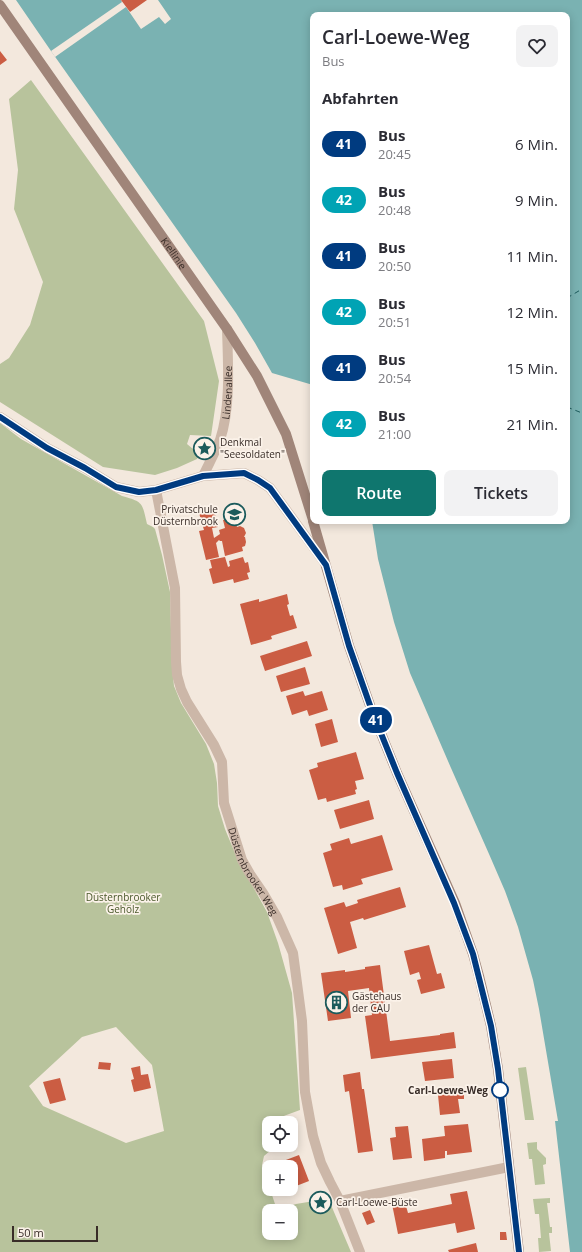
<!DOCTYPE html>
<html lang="de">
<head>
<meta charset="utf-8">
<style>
	body { margin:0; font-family:"Open Sans",sans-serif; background:#f2f2f3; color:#2b2b33; height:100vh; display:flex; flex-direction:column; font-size:15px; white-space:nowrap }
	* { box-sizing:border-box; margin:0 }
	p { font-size:13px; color:#7c7c81 }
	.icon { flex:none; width:22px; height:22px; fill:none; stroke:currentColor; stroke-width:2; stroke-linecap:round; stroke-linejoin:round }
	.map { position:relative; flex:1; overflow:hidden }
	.panel { position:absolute; left:310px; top:12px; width:260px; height:512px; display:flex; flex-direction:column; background:#fff; border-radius:8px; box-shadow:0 2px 10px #0003 }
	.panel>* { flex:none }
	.badge { padding:0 8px; border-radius:13px; font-size:14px; line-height:26px }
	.tools { position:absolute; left:262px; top:1116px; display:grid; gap:8px }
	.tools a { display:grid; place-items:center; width:36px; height:36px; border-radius:8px; background:#fff; box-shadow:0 2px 10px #0003; font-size:20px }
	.scale { position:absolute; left:12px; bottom:10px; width:86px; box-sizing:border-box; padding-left:4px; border:2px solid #392d28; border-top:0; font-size:11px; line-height:14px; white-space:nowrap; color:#392d28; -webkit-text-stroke:3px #fbf2e9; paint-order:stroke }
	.map>.badge { position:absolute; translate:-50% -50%; box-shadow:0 0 0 2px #fff }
	h2 { padding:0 12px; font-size:15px; line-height:36px }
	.round { display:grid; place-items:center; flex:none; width:42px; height:42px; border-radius:8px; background:#f2f2f3 }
	.overview { display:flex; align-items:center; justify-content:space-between; height:68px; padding:0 12px }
	h1 { font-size:19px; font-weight:600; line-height:30px }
	.primary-button { display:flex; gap:8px; margin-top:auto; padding:8px 12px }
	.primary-button a { flex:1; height:46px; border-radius:8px; background:#0f766e; color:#fff; font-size:16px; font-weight:600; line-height:46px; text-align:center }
	.primary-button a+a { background:#f2f2f3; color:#2b2b33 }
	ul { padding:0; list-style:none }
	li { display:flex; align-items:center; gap:12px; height:56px; padding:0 12px }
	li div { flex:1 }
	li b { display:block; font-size:15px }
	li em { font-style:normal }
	li .badge { min-width:44px; font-weight:700; text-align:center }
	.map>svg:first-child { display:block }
	.green { fill:#b8c39c; fill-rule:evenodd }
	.water { fill:#7ab2b2 }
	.pier { fill:#f3e8dd }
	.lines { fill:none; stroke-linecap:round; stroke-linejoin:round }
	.ferry { stroke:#1c5b5c; stroke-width:1; stroke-dasharray:5 4; stroke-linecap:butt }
	.building { fill:#cb5d43 }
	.street { stroke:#ccb7a8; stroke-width:10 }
	.secondary { stroke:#a08579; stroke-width:10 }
	.line-casing { stroke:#fff; stroke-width:9 }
	.line { stroke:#003b80; stroke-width:6 }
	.stop-dot { fill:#fff; stroke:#003b80; stroke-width:2 }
	.labels { text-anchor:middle; stroke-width:3.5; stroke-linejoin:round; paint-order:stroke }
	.street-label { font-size:10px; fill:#392d28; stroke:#fbf2e9 }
	.poi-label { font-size:10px; fill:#392d28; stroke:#fbf2e9; text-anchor:start }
	.park-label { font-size:10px; fill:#4a582b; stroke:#fbf2e9 }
	.stop-label { font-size:10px; font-weight:bold; fill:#392d28; stroke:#fbf2e9; text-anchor:end }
</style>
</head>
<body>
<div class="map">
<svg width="582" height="1252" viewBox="0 0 582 1252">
	<rect width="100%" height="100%" fill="#f3e8dd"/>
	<!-- green -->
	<path class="green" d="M31,80L204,321L219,381L211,436L190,435L187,444L199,454L197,459L177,468L155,475L103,467L0,402V364L9,358L30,325L43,282L14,209L18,170L9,99Z
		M0,423L21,439L122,496C144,502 142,503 147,524L153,527L155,529L162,555L170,592L172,667L174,686L181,703L206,744L214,764L217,783L218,806L225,829L237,858L267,912L278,943L292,993L300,1110L281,1117V1123H269V1145H277L264,1156L262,1165L277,1210L296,1204L308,1202L331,1205L351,1252H0ZM116,1027L152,1065L164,1131L126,1143L43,1106L29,1086L82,1037ZM269,1211H291V1233H269Z
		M526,1067L534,1120H525L518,1068Z
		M537,1142V1149L546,1158V1164L543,1165L545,1184L535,1185L532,1159H529L527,1143Z
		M550,1198V1203H547L550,1227H552V1233H549L551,1251L539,1252L538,1238H541L539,1214H535L533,1199Z"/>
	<!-- water -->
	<path class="water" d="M16,0H582V1252H570L555,1121H558L539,1009L533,980L518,927L505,891L489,854L451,768L410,673L394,622L378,559L372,521H567V15H313V385L272,373L255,343L236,313L51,51Z"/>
	<!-- pier -->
	<path class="pier" d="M121,0H158L171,19L165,24L159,17L141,29L126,7L55,57L51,51L122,2Z"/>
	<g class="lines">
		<!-- ferry -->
		<path class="ferry" d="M567,298L582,289
			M567,407L582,413"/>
	</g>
	<!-- building -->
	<path class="building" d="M121,0H147L130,12Z
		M0,51L7,60L0,65Z
		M214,510L218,527L212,528L214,538L220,534L219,530L225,528L223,520L234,517L237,527L240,526L244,528L246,533L244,537H245L246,542L245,546L242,547L243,551L225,556L222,541H220L219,540L216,543L219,557L206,560L199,531L204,530L199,513Z
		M225,557L228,567L230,566L229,561L243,557L245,563L248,562L250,572L247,573L249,579L234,583L233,579L213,584L209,569L212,568L210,560Z
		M287,594L289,604L287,605L290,616L293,615L297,628L271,636L272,639L251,645L240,604L259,599V602Z
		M307,641L312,656L265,671L260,656Z
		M305,667L310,684L281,692L276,676Z
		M303,691L305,696L322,691L328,710L309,716L307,710L292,715L286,696Z
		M332,719L338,742L321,747L315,724Z
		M356,752L364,779L355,781L357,789L355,790L356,794L327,802L326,798L318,800L309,770L318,767L317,763Z
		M369,800L374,819L340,829L334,810Z
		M382,835L393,870L361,879L363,884L343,890L342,885L333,887L323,853L332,850L330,844L349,838L351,844Z
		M400,887L406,907L364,920L363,918L350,922L357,948L338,954L324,908L344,902L346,907L358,903L357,900Z
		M429,945L437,974L441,973L445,988L421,994L417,980L421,979L419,972L410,975L404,951Z
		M380,965L390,1041L440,1035V1034L454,1032L456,1048L371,1059L365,1016L372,1015L369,988L348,991L351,1018L328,1021L321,973L345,970V972L352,971L365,969V967Z
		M452,1059L454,1078L425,1081L422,1062Z
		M99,1062L111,1063L110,1070L98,1069Z
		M140,1066L141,1075L148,1074L151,1088L134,1092L131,1080L134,1079L131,1068Z
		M360,1072L362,1089H364L373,1151L358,1153L349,1091L345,1092L343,1075Z
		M60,1078L66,1100L50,1104L43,1082Z
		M464,1092V1099H458L460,1113L440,1115L438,1095Z
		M468,1124L472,1152L447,1155V1151H445V1158L424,1161L422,1139L445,1136L444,1126Z
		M408,1126L412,1158L393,1160L390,1138L396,1137L395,1127Z
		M299,1155L309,1181L291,1188V1167H279L278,1163Z
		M467,1191L475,1229L457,1233L455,1223L398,1234L392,1204L407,1201L408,1206H406L408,1213L452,1204L450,1194Z
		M370,1210L375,1222L367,1225L362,1213Z
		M500,1232H506L507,1240H500Z
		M476,1243L478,1252H449L448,1250Z"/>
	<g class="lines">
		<!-- street -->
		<g class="street">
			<path d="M0,417L47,448L85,468L116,487L139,492L156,490L203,476L244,473L258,480L270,488L325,563"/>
			<path id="s1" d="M203,476C209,464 215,452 220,440C231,407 228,364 227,329"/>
			<path id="s2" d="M156,490L175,588L176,662L177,675L181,689L187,702L214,745L222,762L224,803L242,860L250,874L263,893L277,917L293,953L302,1021L305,1092L313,1136L321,1163L330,1182L340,1201L360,1252"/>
			<path d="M340,1201L509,1167"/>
		</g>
		<!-- secondary -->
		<g class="secondary">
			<path id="s3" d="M0,5L227,329L257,376L286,434L313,520"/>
			<path d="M313,521L349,646L372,711L397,773L455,903L473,954L479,976L491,1026L498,1069L519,1252"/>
		</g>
	</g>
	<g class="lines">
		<defs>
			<path id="line" d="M0,417L47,448L85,468L116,487L139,492L156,490L203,476L244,473L258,480L270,488L326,565L349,646L372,711L397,773L454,903L473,954L491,1026L498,1069L519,1252"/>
		</defs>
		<!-- line casing -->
		<use href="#line" class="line-casing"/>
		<!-- line -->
		<use href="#line" class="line"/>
	</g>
	<!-- icons -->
	<defs>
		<symbol id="sight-ring" viewBox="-11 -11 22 22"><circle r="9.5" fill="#fbf2e9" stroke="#1c5b5c" stroke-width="1.5"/><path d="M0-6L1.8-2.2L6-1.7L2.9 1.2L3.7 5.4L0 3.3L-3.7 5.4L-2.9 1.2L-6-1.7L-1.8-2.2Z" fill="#1c5b5c"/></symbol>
		<symbol id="school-ring" viewBox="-11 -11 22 22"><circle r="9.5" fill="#fbf2e9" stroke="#1c5b5c" stroke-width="1.5"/><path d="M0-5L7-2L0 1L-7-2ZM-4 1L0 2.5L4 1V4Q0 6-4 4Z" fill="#1c5b5c"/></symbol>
		<symbol id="building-ring" viewBox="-11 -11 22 22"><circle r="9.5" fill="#fbf2e9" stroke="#1c5b5c" stroke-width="1.5"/><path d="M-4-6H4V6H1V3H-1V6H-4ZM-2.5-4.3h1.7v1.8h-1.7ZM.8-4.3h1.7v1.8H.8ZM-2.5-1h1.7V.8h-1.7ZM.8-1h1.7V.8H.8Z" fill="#1c5b5c"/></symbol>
	</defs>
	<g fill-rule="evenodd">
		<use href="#sight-ring" x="192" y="436" width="25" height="25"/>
		<use href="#school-ring" x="222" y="502" width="25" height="25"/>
		<use href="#building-ring" x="324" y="990" width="25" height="25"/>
		<use href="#sight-ring" x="308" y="1190" width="25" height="25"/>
	</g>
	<!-- markers -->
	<circle class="stop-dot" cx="500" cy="1090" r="8"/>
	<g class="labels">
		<!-- street labels -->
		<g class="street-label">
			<text dy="4" stroke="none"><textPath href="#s3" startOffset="303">Kiellinie</textPath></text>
			<text dy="4" stroke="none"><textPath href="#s1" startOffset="88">Lindenallee</textPath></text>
			<text dy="4" stroke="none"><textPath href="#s2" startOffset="401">Düsternbrooker Weg</textPath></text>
		</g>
		<!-- poi labels -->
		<g class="poi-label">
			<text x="220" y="446">Denkmal<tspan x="220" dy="12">"Seesoldaten"</tspan></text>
			<text x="218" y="513" text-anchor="end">Privatschule<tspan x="218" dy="12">Düsternbrook</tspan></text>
			<text x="352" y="1000">Gästehaus<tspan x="352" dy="12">der CAU</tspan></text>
			<text x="336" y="1206">Carl-Loewe-Büste</text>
		</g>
		<!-- park labels -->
		<g class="park-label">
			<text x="123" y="901">Düsternbrooker<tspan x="123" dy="12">Gehölz</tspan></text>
		</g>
		<!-- stop labels -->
		<g class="stop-label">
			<text x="488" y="1094">Carl-Loewe-Weg</text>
		</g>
	</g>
</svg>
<div class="tools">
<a><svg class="icon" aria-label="locate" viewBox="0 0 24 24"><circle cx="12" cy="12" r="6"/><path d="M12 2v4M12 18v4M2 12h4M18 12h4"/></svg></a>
<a>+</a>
<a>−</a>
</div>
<div class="scale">50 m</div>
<b class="badge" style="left:376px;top:720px;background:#003b80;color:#fff">41</b>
<section class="panel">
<div class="overview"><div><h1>Carl-Loewe-Weg</h1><p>Bus</p></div><a class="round"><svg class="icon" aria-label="heart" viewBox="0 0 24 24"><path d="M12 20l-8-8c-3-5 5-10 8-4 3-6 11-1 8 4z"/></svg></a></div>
<h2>Abfahrten</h2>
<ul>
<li><span class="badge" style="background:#003b80;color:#fff">41</span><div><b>Bus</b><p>20:45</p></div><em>6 Min.</em></li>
<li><span class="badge" style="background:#00a3b4;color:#fff">42</span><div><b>Bus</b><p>20:48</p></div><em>9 Min.</em></li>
<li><span class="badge" style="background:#003b80;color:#fff">41</span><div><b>Bus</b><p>20:50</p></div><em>11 Min.</em></li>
<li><span class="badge" style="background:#00a3b4;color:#fff">42</span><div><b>Bus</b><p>20:51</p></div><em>12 Min.</em></li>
<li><span class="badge" style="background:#003b80;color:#fff">41</span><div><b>Bus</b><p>20:54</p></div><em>15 Min.</em></li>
<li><span class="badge" style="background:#00a3b4;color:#fff">42</span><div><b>Bus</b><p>21:00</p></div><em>21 Min.</em></li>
</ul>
<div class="primary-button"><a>Route</a><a>Tickets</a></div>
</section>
</div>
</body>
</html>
